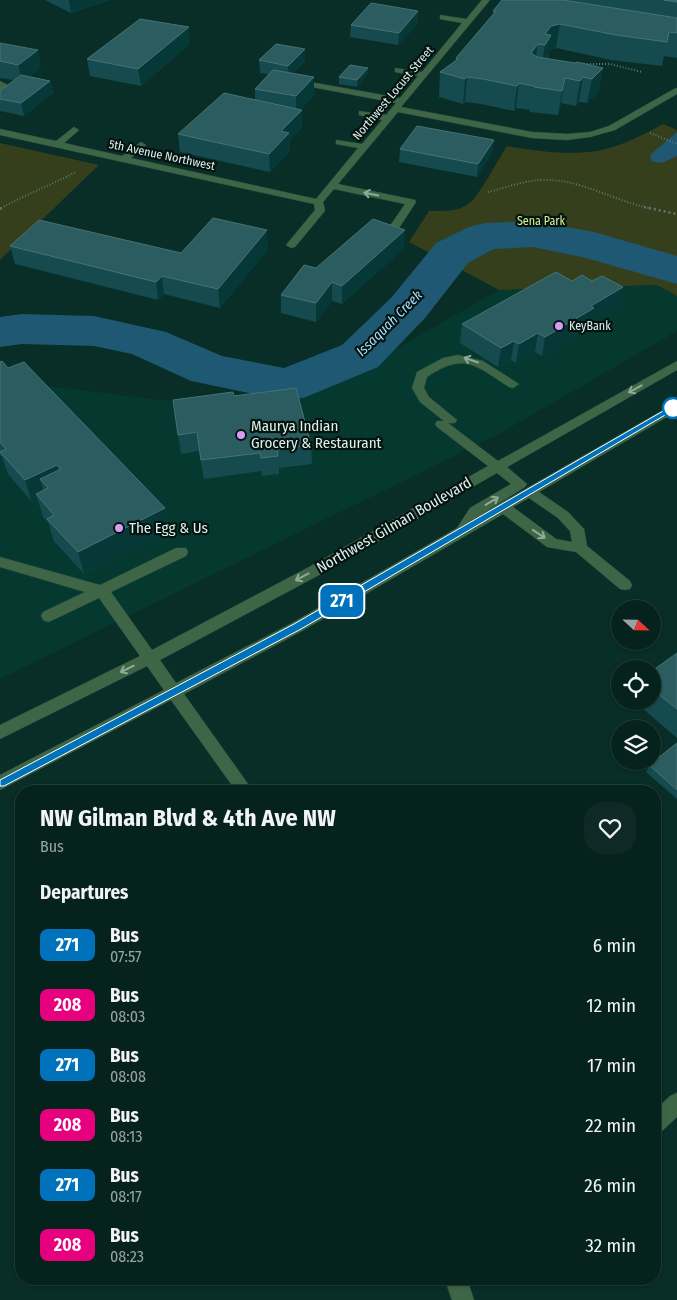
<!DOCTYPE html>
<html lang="en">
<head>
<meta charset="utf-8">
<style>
	body { margin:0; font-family:"Fira Sans Condensed",sans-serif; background:#0f2a26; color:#f1f3f6; height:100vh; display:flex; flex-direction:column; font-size:19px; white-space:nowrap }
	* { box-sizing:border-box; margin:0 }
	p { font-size:16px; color:#98a4a4 }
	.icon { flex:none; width:28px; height:28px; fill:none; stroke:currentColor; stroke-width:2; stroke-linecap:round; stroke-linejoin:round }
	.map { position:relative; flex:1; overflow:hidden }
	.sheet { position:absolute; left:15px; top:785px; width:646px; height:500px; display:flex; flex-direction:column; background:#06221d; border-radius:20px; box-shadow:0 1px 4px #0004,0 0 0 1px #273f3b }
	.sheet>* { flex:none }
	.badge { padding:0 10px; border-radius:8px; font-size:18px; line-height:32px }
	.needle { width:32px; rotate:112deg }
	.controls { position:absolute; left:611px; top:600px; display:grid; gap:10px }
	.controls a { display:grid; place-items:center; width:50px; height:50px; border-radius:50%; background:#06221d; box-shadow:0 1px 4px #0004,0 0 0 1px #273f3b; font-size:25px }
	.map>.badge { position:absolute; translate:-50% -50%; box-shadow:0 0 0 2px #fff }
	h2 { padding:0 25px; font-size:19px; line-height:45px }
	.round { display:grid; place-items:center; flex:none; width:52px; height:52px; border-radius:20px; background:#0f2a26 }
	.overview { display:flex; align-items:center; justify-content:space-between; height:85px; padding:0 25px }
	h1 { font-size:24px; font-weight:700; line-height:38px }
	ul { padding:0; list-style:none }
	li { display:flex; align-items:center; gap:15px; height:60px; padding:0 25px }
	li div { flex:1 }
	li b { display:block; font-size:19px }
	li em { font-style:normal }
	li .badge { min-width:55px; font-weight:700; text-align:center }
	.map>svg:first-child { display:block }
	.built { fill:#05392f }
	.green { fill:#353f1b }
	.water { fill:#1e5872 }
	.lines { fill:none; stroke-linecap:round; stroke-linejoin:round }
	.river { fill:#1e5872; fill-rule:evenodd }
	.minor-casing { stroke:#264942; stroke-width:1 }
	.path-far1 { stroke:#5a7972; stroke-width:2; stroke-dasharray:1 2; stroke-linecap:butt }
	.path { stroke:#5a7972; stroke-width:2.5; stroke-dasharray:2 3; stroke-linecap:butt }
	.minor { fill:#3e6546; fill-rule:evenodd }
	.wall { fill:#154b4f }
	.shaded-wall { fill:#073838 }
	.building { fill:#2b5c60; stroke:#467475 }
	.oneway { stroke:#8eab98 }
	.line { fill:#0072bc; stroke:#fff }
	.poi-dot { fill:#d99af7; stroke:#051310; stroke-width:2 }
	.stop-dot { fill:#fff; stroke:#0072bc; stroke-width:2.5 }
	.labels { text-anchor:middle; stroke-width:4.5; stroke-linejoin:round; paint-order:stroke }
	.far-street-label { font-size:12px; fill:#ddf1eb; stroke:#051310 }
	.far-park-label { font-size:12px; fill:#d6f094; stroke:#051310 }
	.far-poi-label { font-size:12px; fill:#ddf1eb; stroke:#051310; text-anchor:start }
	.far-water-label { font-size:14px; font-style:italic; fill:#a5defc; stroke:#051310 }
	.poi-label { font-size:15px; fill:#ddf1eb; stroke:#051310; text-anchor:start }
	.street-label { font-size:15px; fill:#ddf1eb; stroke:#051310 }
</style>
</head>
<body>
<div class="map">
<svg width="677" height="1300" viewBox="0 0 677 1300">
	<rect width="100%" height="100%" fill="#082e27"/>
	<!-- built -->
	<path class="built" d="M657,285L677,296V331L499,434L0,679V376L48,386L177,402L287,399L382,357L499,290Z"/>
	<!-- green -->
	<path class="green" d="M663,124L677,130V296L657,285L499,290L409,242L429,211C442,211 456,212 467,205C479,198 498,159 507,146C545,152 587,159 624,143C637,138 650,131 663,124Z
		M0,143L99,165L0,260Z"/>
	<!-- water -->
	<path class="water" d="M677,132V156L662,163L651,161L650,155Z"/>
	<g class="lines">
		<!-- river -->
		<path class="river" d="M533,221L594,232L677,256V284L586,258L533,247L494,249L468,263L425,318L378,367L306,397L288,401L191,381L132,354L94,346L22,344L0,347V317L22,314L94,316L166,332L222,356L284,368L342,345L391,298L436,243L469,227L485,223Z"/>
		<defs>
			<path id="minor" d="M482,0H490L401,107L532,132L567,134L590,132L609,126L674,89L677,88V94L615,130L590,137L567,140L532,138L398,112L338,184L415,200L416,202L399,228H391L390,226L405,204L334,189L323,202L325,210L324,212L295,247L291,248L286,245L315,210L314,204L0,135V129L56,141L74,127L79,130L64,143L122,156L141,142L146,145L131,158L316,199L358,148L336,144V140L362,144L382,120L359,115V111L386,115L396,103L296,84L293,83V79L400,98L418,76L395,72V68L422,72L462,23L440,19V15L466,19Z
				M0,81L8,85L0,91Z
				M458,355L483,361L519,384L513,388L509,387C475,365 464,352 427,377L424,388L429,397L457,420L455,423H448L498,461L677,361V370L507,467L527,484L525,487L480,515L677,402V411L539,492L568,512L584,529L587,546L630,581L632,585L630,589L625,590L620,589L576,552L547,547L503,514L302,631L184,694L253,791H236L171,700L0,790V775L164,690L147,666L0,739V725L140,656L99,598L53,620L48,622L43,620L41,616L43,612L85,592L0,567V557L100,585L176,548H186L188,552L186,556L111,592L152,650L311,566L488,466L437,427L435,424L437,421H444L420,402L412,388L417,372L443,358ZM497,473L511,484L470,508L457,528L292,623L176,683L160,660L321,574ZM529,498L558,518L570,531L572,542L556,539L513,507Z
				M677,1093V1117L662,1131L655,1134V1110L670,1096Z
				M445,1279H467L474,1300H452Z"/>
		</defs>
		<!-- minor casing -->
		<use href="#minor" class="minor-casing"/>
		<!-- path-far1 -->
		<path class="path-far1" d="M581,64H610L642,72
			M650,133L677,144
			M488,192C508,187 528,179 549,180C584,181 615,201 649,208
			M1,208C25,195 51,185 76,172"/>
		<!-- path -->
		<path class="path" d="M644,207L677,214
			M0,209L3,207"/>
		<!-- minor -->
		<use href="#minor" class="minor"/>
	</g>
	<!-- wall -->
	<path class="wall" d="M45,0H110L71,13Z
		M502,0H677V58L664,56L662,66L611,60L556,48L549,50L548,59L603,68L598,93L587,103L579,102L576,106L561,103L558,115L530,112V110L516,108L514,111L481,104L465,102L463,104L439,97L440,72L456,61V58L493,14V11Z
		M418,11V23L398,45L350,37L351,25Z
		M0,43L41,67L29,77L50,81L53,93L24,116L0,111V91L14,80L0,78Z
		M190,44L141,86L90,76L87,59Z
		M259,60L305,61L293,74L314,95L301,109L302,127L290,140V151L270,172L180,152L178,134L255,100V89L269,74L260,73Z
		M368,74L357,87L339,84V77Z
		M494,140L492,153L477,177L399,162L400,149Z
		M10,246L181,253L268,249L220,308L164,294L158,300L15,264Z
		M404,248L342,304L332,301L316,322L281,313V295L316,268Z
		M572,281H592L623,287L619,306L591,322L590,327L542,356L535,352L516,363L511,360L498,367L460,343L462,324Z
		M0,362L8,368L165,508L169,531L84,574L54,541L48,522L43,517L38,500L32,502L8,474L2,457L0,455Z
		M234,396L311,445L312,464L279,468V474L262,476L261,471L204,479L199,451L181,454L173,400Z
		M677,653V738L634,701H652V671Z
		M677,743V799L646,772L649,765Z"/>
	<!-- shaded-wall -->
	<path class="shaded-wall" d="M69,0H110L71,13Z
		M418,11V23L398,45L399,33Z
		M560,24L556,48L549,50L547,60L541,69L545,45V34L551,26Z
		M189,27L190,44L141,86L138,69Z
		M538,44L534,68L531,53Z
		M305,49V61L289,78L288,66Z
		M38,50L41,67L22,82L18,65Z
		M368,68V74L357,87V80Z
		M603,68L598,93L587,103L592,79Z
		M314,77V95L296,114V96Z
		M467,77L465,102L463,104L465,79Z
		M583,77L579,102L576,106L580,81Z
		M565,78L561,103L558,115L562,91Z
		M50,81L53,93L24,116L21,103Z
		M519,83L516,108L514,111L517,86Z
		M302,110V127L290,140V151L270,172L269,154L281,131Z
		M494,140L492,153L477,177L478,164Z
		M267,230L268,249L220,308L218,289Z
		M405,230L404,248L342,304V286Z
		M162,276L164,294L158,300L156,282Z
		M332,282V301L316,322V303Z
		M623,287L619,306L591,322L590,327L542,356L545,337L591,306Z
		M538,333L535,352L516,363L519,344Z
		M514,341L511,360L498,367L501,348Z
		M57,465L63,488H48L40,479L45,496L36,494L38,500L32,502L25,480Z
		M165,508L169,531L84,574L78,552Z"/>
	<!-- building -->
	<path class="building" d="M502,0H563L677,18V33L669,32L667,42L616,35L560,24L551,26L545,34L551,35L545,45L538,44L531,53L537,57L575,63L577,62L603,68L592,79L583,77L580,81L565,78L562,91L534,87V86L519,83L517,86L483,79L467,77L465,79L440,72L458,59L456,58L496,11H493Z
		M664,0H677V2Z
		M371,3L418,11L399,33L351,25Z
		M140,19L189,27L138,69L87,59Z
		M0,43L38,50L18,65L0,61Z
		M276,44L305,49L288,66L259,60Z
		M350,65L368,68L357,80L339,77Z
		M273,70L314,77L296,96L255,89Z
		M21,75L50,81L21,103L0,99V91Z
		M224,93L302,110L281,131L289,133L269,154L178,134Z
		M417,126L494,140L478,164L400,149Z
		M213,218L267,230L218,289L162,276L156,282L10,246L39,220L181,253Z
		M373,219L405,230L342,286L332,282L316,303L281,295L304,265L316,268Z
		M556,272L572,281L582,275L592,281L602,276L623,287L591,306L594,308L545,337L538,333L519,344L514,341L501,348L462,324Z
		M2,361L8,368L24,362L165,508L78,552L47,519L54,515L36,494L48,488L40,479L61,469L57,465L25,480L0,452L6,449L0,442V362Z
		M296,388L311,445L277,450L278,456L261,458L260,453L201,460L197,432L178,435L173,400L233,392L234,396Z
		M677,653V709L652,689V671Z
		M677,743V790L649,765Z"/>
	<!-- one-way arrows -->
	<defs><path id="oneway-shaft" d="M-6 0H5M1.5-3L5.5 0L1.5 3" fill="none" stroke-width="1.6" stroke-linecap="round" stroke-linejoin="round" transform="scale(1.25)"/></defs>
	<g class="oneway">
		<use href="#oneway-shaft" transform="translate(371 194) rotate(-168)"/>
		<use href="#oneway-shaft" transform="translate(471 360) rotate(-161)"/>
		<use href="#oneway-shaft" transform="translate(635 389) rotate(151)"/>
		<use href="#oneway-shaft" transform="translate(492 501) rotate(-31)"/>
		<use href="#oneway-shaft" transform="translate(539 534) rotate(34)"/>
		<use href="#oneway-shaft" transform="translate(302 577) rotate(152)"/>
		<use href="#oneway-shaft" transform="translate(127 669) rotate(154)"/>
	</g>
	<!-- line -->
	<path class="line" d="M677,403V408L301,629L4,786H0V780L294,624Z"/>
	<!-- markers -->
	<g class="poi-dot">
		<circle cx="559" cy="326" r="5"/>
		<circle cx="241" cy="435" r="5"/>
		<circle cx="119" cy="528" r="5"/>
	</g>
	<circle class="stop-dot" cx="673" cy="408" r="10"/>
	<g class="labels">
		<!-- far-street labels -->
		<g class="far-street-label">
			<text transform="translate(393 93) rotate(-50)" y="4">Northwest Locust Street</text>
			<text transform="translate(162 155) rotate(12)" y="4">5th Avenue Northwest</text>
		</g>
		<!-- far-park labels -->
		<g class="far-park-label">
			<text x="541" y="225">Sena Park</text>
		</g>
		<!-- far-poi labels -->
		<g class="far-poi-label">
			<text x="569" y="330">KeyBank</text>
		</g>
		<!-- far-water labels -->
		<g class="far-water-label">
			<text transform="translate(389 323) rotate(-45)" y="5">Issaquah Creek</text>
		</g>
		<!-- poi labels -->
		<g class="poi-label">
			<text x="251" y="431">Maurya Indian<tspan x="251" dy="17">Grocery &amp; Restaurant</tspan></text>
			<text x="129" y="533">The Egg &amp; Us</text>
		</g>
		<!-- street labels -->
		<g class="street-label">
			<text transform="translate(394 525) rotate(-30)" y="5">Northwest Gilman Boulevard</text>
		</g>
	</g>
</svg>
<div class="controls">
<a><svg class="needle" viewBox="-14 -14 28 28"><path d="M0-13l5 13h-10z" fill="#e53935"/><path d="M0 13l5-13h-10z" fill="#98a4a4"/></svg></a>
<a><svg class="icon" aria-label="locate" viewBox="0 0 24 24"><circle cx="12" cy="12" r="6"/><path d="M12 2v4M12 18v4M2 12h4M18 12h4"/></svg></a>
<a><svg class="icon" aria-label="layers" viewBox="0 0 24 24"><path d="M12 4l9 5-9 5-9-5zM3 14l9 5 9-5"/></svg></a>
</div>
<b class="badge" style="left:342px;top:601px;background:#0072bc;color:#fff">271</b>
<section class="sheet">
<div class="overview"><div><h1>NW Gilman Blvd &amp; 4th Ave NW</h1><p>Bus</p></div><a class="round"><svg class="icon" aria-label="heart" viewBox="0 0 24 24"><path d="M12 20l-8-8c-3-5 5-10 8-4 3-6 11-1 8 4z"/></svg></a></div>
<h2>Departures</h2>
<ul>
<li><span class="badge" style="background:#0072bc;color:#fff">271</span><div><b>Bus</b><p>07:57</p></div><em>6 min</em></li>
<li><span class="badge" style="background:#e6007e;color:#fff">208</span><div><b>Bus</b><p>08:03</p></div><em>12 min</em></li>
<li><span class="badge" style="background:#0072bc;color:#fff">271</span><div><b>Bus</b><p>08:08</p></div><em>17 min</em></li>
<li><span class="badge" style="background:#e6007e;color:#fff">208</span><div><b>Bus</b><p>08:13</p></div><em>22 min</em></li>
<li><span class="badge" style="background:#0072bc;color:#fff">271</span><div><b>Bus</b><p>08:17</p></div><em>26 min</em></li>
<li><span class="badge" style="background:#e6007e;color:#fff">208</span><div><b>Bus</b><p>08:23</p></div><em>32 min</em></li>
</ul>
</section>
</div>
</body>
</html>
